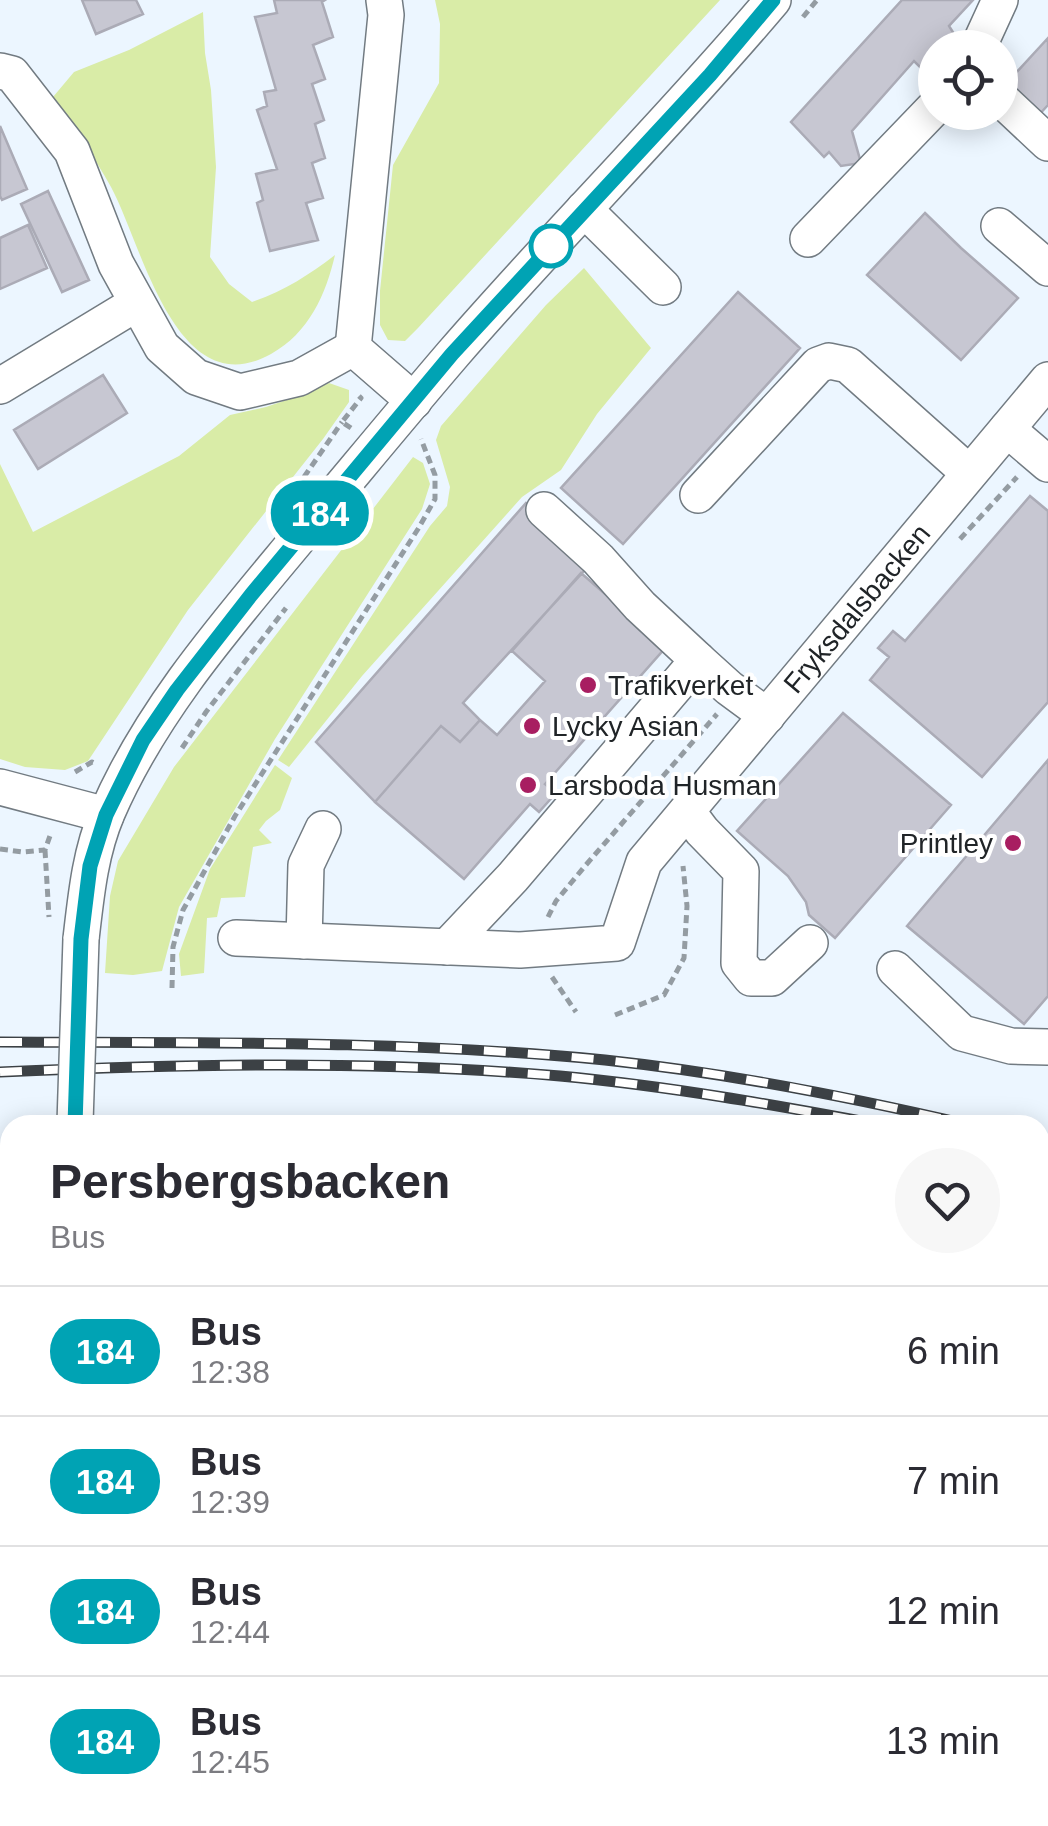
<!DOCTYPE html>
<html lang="en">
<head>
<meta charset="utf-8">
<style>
	body { margin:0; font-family:Helvetica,sans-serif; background:#f7f7f7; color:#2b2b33; height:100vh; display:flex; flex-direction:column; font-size:38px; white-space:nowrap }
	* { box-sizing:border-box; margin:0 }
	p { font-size:32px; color:#7c7c81 }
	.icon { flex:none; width:55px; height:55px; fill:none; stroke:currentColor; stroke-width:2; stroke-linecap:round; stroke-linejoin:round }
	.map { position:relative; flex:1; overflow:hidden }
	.drawer { position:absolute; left:0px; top:1115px; width:1050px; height:712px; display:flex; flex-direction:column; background:#fff; border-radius:30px 30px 0 0; box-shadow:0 5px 25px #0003 }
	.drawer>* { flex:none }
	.badge { padding:0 20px; border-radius:32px; font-size:35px; line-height:65px }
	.tools { position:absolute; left:918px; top:30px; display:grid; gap:20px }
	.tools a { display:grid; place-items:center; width:100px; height:100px; border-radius:50%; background:#fff; box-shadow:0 5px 25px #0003; font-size:50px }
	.map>.badge { position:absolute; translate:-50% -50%; box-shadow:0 0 0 5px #fff }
	.round { display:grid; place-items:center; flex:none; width:105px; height:105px; border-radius:52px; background:#f7f7f7 }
	.headline { display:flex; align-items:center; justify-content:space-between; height:170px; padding:0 50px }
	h1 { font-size:48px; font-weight:700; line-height:75px }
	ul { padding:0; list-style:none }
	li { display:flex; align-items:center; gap:30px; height:130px; padding:0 50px; border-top:2px solid #e1e1e2 }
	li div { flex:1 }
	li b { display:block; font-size:38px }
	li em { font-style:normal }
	li .badge { min-width:110px; font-weight:700; text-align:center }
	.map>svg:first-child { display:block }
	.green { fill:#d9eca7 }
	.building { fill:#c7c7d2; stroke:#ababb6; stroke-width:2.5 }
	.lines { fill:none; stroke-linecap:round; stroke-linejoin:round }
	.minor-casing { stroke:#727b82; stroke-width:38 }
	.major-casing { stroke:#727b82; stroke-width:48 }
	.path { stroke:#949ca2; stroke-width:5; stroke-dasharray:8 5; stroke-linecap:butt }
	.minor { stroke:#fff; stroke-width:35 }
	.major { stroke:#fff; stroke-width:45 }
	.rail-casing { stroke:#3c4145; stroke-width:11 }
	.rail { stroke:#fff; stroke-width:8; stroke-dasharray:22; stroke-linecap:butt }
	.minor-bridge-casing { stroke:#727b82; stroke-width:38; stroke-linecap:butt }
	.minor-bridge { stroke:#fff; stroke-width:35 }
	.line-casing { stroke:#fff; stroke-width:22 }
	.line { stroke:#00a3b4; stroke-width:15 }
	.stop-dot { fill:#fff; stroke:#00a3b4; stroke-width:5 }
	.poi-dot { fill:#a81e61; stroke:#fff; stroke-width:4 }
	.labels { text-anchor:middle; stroke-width:8; stroke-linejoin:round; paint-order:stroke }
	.street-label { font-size:28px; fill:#202427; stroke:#fff }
	.poi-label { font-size:28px; fill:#202427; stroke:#fff; text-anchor:start }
</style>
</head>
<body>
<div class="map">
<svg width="1048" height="1826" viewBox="0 0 1048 1826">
	<rect width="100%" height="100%" fill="#ecf6ff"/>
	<!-- green -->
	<path class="green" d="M435,0H720L418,328L405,341L388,340L380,325V291L393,165L439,83L440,24Z
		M203,12L205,53L211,90L216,167L210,257L229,284L252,302C284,291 309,275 335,255C326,294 309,333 271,354C176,407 142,244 111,187C94,156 72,126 53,97L74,72L129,50Z
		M584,268L651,348L597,414L561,470L522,497L362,676L289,767L278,760L430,526L447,506L450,487L436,440L441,426L546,305Z
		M329,383L349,390V402L323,439L188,610L88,761L65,770L25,767L0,759V464L33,532L179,456L230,415L266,407L307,393Z
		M413,457L423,463L430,484L422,509L275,739L179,907L162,971L133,975L105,973L110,896L118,861L174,767Z
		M275,765L292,778L280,810L266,821L259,830L272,843L253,847L245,897L221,898L217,917L207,918L204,973L181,976L179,954L210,869Z
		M10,1366V1818H500L495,1826H0V1379Z"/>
	<!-- building -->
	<path class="building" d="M82,0H136L143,14L96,34Z
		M274,0H325L322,2L333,37L313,45L325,79L312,84L324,120L315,124L325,158L312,163L323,198L306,203L318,240L270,251L257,203L263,200L256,174L277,169L257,110L267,106L264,92L276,90L255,17L277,13Z
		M902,0H973L949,26L954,34L942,48H935V55L922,69L914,61L852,131L861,163L841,166L829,152L824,157L791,122Z
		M1048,38V105L1036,118L1002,88Z
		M0,126L27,189L2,200L0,196Z
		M48,191L89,280L62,292L21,204Z
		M925,213L961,248L1018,298L961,360L867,275Z
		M28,225L47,268L0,289V238Z
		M738,292L800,348L623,544L561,488Z
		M103,375L127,413L38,469L14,430Z
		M1030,496L1048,511V702L982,777L870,680L889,657L878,648L893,631L905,641Z
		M526,503L594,560L463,703L480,720L460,742L441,726L375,802L316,742Z
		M581,573L666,647L545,784L556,793L539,812L530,804L464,879L375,802L441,726L460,742L480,720L497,735L545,681L512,651Z
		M843,713L951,805L835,938L809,915L806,902L788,876L737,831Z
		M1048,760V996L1024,1024L907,926Z
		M1040,1455L1048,1457V1531L1040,1529V1507L1045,1488L1040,1487Z
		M0,1806H10V1818H79L80,1826H0Z
		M674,1818H701L700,1826L673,1825Z"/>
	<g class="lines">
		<defs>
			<g id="minor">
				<path d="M384,0L386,15L353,348L414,401"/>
				<path d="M978,48L1000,0"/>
				<path d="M0,71L12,74L72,151L116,264L162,347L196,377L240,392L299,378L353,348"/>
				<path d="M1000,98L1048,143"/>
				<path d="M584,209L663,287"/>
				<path d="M999,226L1048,268"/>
				<path d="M808,239L935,107"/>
				<path d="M0,386L137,303"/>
				<path d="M1007,429L1048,464"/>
				<path d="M698,495L818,365L829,361L848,365L969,473"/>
				<path d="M544,510L598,559L640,606L698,660"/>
				<path d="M0,787L106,815"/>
				<path d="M687,811L702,831L741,871L739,963L751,978H772L810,943"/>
				<path id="s1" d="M236,938L520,950L617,943L644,862L1048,380"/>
				<path d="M81,939C86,896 90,853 107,813C154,704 236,614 311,523C358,467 405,410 453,354C557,234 670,122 773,0"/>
				<path d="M304,941L306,865L323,829"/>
				<path d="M447,947L513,877L698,660L729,688L767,716"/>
				<path d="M895,969L962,1033L1011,1046L1048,1047"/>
				<path d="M1040,1601L1048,1602"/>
				<path d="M539,1826L540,1818"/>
			</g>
			<path id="major" d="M0,1193H10
				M0,1232H10
				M1040,1281L1048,1283
				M1040,1330L1048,1333"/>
		</defs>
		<!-- minor casing -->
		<use href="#minor" class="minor-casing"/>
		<!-- major casing -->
		<use href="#major" class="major-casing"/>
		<!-- path -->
		<path class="path" d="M803,17L817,0
			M351,428L342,422L361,398L359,396
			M304,477L342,422
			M960,539L1017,477
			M182,748L206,712L286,608
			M75,772L92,762L96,764
			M0,849L23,852L45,850L51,833
			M45,850L49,917
			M548,917L556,901L585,866L717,714
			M552,977L576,1012
			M172,988L173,947L183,910L235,816L418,529L435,499V475L421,439
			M615,1015L664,995L684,958L687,906L683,866
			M0,1147L10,1146
			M336,1818L345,1826"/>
		<!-- minor -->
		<use href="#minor" class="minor"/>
		<!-- major -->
		<use href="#major" class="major"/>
		<defs>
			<path id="rail" d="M0,1042C202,1043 404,1040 605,1060C728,1073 850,1097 970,1125
				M0,1072C186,1064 374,1060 560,1076C668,1086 775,1105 882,1125
				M1040,1144L1048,1147
				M1040,1165L1048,1168"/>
		</defs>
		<!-- rail casing -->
		<use href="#rail" class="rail-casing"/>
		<!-- rail -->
		<use href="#rail" class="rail"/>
		<defs>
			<path id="minor-bridge" d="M75,1123L81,939"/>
		</defs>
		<!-- minor-bridge casing -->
		<use href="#minor-bridge" class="minor-bridge-casing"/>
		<!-- minor-bridge -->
		<use href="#minor-bridge" class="minor-bridge"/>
	</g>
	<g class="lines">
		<defs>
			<path id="line" d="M75,1125L81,939L90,866L106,815L143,740L177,690L251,595L452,354L710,75L773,0"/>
		</defs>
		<!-- line casing -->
		<use href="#line" class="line-casing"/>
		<!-- line -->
		<use href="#line" class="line"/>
	</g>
	<!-- markers -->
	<circle class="stop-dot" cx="551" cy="246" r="20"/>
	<g class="poi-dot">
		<circle cx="588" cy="685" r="10"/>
		<circle cx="532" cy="726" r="10"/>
		<circle cx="528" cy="785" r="10"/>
		<circle cx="1013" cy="843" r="10"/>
	</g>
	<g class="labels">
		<!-- street labels -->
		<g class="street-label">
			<text dy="10" stroke="none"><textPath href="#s1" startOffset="798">Fryksdalsbacken</textPath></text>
		</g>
		<!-- poi labels -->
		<g class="poi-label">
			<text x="608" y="695">Trafikverket</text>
			<text x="552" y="736">Lycky Asian</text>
			<text x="548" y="795">Larsboda Husman</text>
			<text x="993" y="853" text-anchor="end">Printley</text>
		</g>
	</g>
</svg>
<div class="tools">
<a><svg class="icon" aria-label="locate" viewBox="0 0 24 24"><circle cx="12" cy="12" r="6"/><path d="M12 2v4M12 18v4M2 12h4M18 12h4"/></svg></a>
</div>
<b class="badge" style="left:320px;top:513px;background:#00a3b4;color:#fff">184</b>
<section class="drawer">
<div class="headline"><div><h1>Persbergsbacken</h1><p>Bus</p></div><a class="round"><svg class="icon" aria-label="heart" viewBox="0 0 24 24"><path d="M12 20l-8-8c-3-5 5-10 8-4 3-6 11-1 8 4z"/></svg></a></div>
<ul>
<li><span class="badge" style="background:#00a3b4;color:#fff">184</span><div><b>Bus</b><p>12:38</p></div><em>6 min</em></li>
<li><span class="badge" style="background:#00a3b4;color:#fff">184</span><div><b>Bus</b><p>12:39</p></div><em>7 min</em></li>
<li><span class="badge" style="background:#00a3b4;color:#fff">184</span><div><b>Bus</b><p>12:44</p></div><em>12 min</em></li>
<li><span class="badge" style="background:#00a3b4;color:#fff">184</span><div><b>Bus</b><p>12:45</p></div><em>13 min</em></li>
</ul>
</section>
</div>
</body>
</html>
